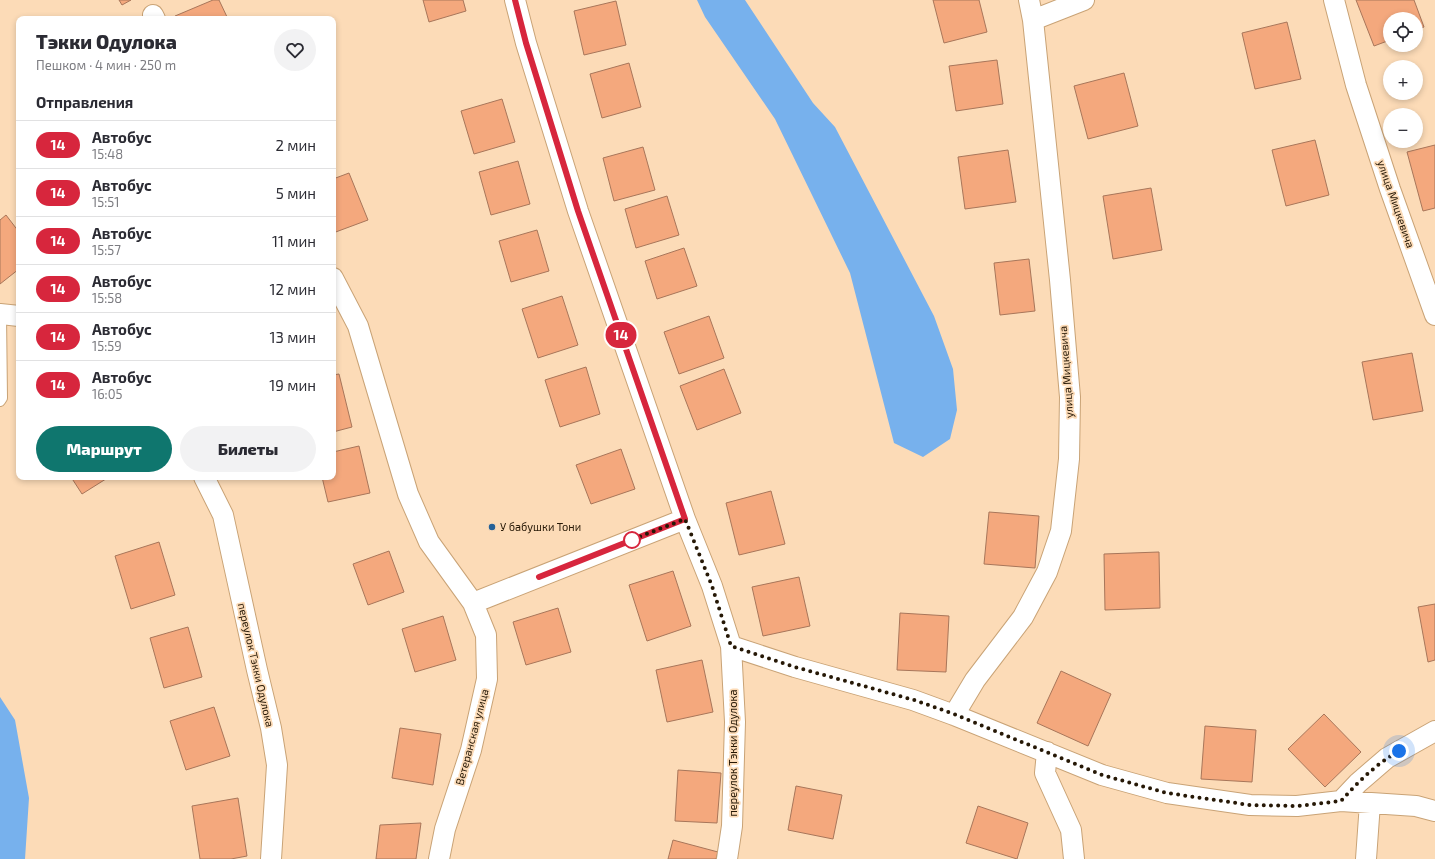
<!DOCTYPE html>
<html lang="ru">
<head>
<meta charset="utf-8">
<style>
	body { margin:0; font-family:"Exo 2",sans-serif; background:#f2f2f3; color:#2b2b33; height:100vh; display:flex; flex-direction:column; font-size:15px; white-space:nowrap }
	* { box-sizing:border-box; margin:0 }
	p { font-size:13px; color:#7c7c81 }
	.icon { flex:none; width:22px; height:22px; fill:none; stroke:currentColor; stroke-width:2; stroke-linecap:round; stroke-linejoin:round }
	.map { position:relative; flex:1; overflow:hidden }
	.sheet { position:absolute; left:16px; top:16px; width:320px; height:464px; display:flex; flex-direction:column; background:#fff; border-radius:8px; box-shadow:0 2px 6px #0003 }
	.sheet>* { flex:none }
	.badge { padding:0 8px; border-radius:13px; font-size:14px; line-height:26px }
	.tools { position:absolute; left:1383px; top:12px; display:grid; gap:8px }
	.tools a { display:grid; place-items:center; width:40px; height:40px; border-radius:50%; background:#fff; box-shadow:0 2px 6px #0003; font-size:20px }
	.you { position:absolute; width:20px; height:20px; margin:-10px; border:3px solid #fff; border-radius:50%; background:#1a73e8; box-shadow:0 0 0 6px #1a73e833 }
	.map>.badge { position:absolute; translate:-50% -50%; box-shadow:0 0 0 2px #fff }
	h2 { padding:0 20px; font-size:15px; line-height:36px }
	.round { display:grid; place-items:center; flex:none; width:42px; height:42px; border-radius:21px; background:#f2f2f3 }
	.overview { display:flex; align-items:center; justify-content:space-between; height:68px; padding:0 20px }
	h1 { font-size:19px; font-weight:800; line-height:30px }
	.action { display:flex; gap:8px; margin-top:auto; padding:8px 20px }
	.action a { flex:1; height:46px; border-radius:24px; background:#0f766e; color:#fff; font-size:16px; font-weight:800; line-height:46px; text-align:center }
	.action a+a { background:#f2f2f3; color:#2b2b33 }
	ul { padding:0; list-style:none }
	li { display:flex; align-items:center; gap:12px; height:48px; padding:0 20px; border-top:1px solid #e1e1e2 }
	li div { flex:1 }
	li b { display:block; font-size:15px }
	li em { font-style:normal }
	li .badge { min-width:44px; font-weight:700; text-align:center }
	.map>svg:first-child { display:block }
	.water { fill:#77b1ed }
	.building { fill:#f4a87d; stroke:#a8765a }
	.lines { fill:none; stroke-linecap:round; stroke-linejoin:round }
	.lane-casing { stroke:#c9a376; stroke-width:12 }
	.street-casing { stroke:#c9a376; stroke-width:22 }
	.lane { stroke:#fff; stroke-width:10 }
	.street { stroke:#fff; stroke-width:20 }
	.line-casing { stroke:#fff; stroke-width:9 }
	.line { stroke:#d7263d; stroke-width:6 }
	.walk { stroke:#261806; stroke-width:4; stroke-dasharray:0 7.2 }
	.poi-dot { fill:#266198; stroke:#fcdbb7; stroke-width:1.5 }
	.stop-dot { fill:#fff; stroke:#d7263d; stroke-width:2 }
	.labels { text-anchor:middle; stroke-width:3.5; stroke-linejoin:round; paint-order:stroke }
	.street-label { font-size:11px; fill:#261806; stroke:#fcdbb7 }
	.poi-label { font-size:11px; fill:#261806; stroke:#fcdbb7; text-anchor:start }
</style>
</head>
<body>
<div class="map">
<svg width="1435" height="859" viewBox="0 0 1435 859">
	<rect width="100%" height="100%" fill="#fcdbb7"/>
	<!-- water -->
	<path class="water" d="M697,0H745L813,103L835,127L934,316L953,369L957,410L950,439L923,457L894,443L850,273L775,119L705,17Z
		M0,697L15,720L29,798L25,859H0Z"/>
	<!-- building -->
	<path class="building" d="M119,0H131L122,5Z
		M213,0H219L228,19H177L175,16Z
		M423,0H463L466,11L429,22Z
		M933,0H979L987,32L944,43Z
		M1356,0H1414L1424,27L1416,30V19H1390V40L1374,46Z
		M616,1L626,45L584,55L574,11Z
		M1287,22L1301,79L1255,89L1242,33Z
		M997,60L1003,104L956,111L949,66Z
		M629,63L641,107L602,118L590,74Z
		M1124,73L1138,126L1088,139L1074,86Z
		M502,99L515,142L474,154L461,111Z
		M1315,140L1329,195L1286,206L1272,150Z
		M1435,145V208L1423,211L1407,152Z
		M643,147L655,190L614,201L603,158Z
		M1008,150L1016,202L965,209L958,157Z
		M518,161L530,204L491,215L479,172Z
		M349,173L368,220L333,233V179Z
		M1151,188L1162,250L1113,259L1103,196Z
		M667,196L679,235L636,248L625,209Z
		M6,215L19,232V269L0,284V220Z
		M537,230L549,271L511,282L499,241Z
		M684,248L697,286L657,299L645,261Z
		M1029,259L1035,311L1000,315L994,263Z
		M562,296L578,345L538,358L522,309Z
		M709,316L724,358L679,374L664,332Z
		M1412,353L1423,411L1373,420L1362,362Z
		M586,367L600,414L560,427L545,380Z
		M724,369L741,413L697,430L680,386Z
		M339,374L352,427L333,432V375Z
		M359,446L370,493L328,502L322,477H333V452Z
		M621,449L635,489L591,504L576,465Z
		M71,477H109L82,494Z
		M771,491L785,544L739,555L726,503Z
		M989,512L1039,516L1035,568L984,564Z
		M159,542L175,595L131,609L115,556Z
		M389,551L404,592L368,605L353,564Z
		M1159,552L1160,608L1105,610L1104,554Z
		M673,571L691,626L647,641L629,585Z
		M799,577L810,626L763,636L752,587Z
		M1435,604V660L1428,662L1418,607Z
		M558,608L571,652L526,665L513,622Z
		M900,613L949,616L946,672L897,670Z
		M443,616L456,660L415,672L402,629Z
		M188,627L202,677L164,688L150,638Z
		M702,660L713,712L667,722L656,670Z
		M1061,671L1111,694L1088,746L1037,723Z
		M214,707L230,756L186,770L170,721Z
		M1324,714L1361,752L1325,787L1288,749Z
		M1205,726L1256,730L1252,782L1201,779Z
		M400,728L441,734L433,785L392,778Z
		M678,770L721,773L717,823L675,821Z
		M796,786L842,795L833,839L788,830Z
		M238,798L247,856L231,859H200L192,806Z
		M978,806L1028,823L1017,859L966,843Z
		M421,823L416,859H376L380,825Z
		M673,840L718,852L716,859H668Z"/>
	<g class="lines">
		<defs>
			<path id="lane" d="M0,401L2,398L1,315"/>
			<path id="street" d="M515,0L526,43L578,211L685,519L712,586L731,646L735,722L732,826L727,859
				M1334,0L1356,85L1390,189L1435,315
				M153,15L155,19
				M1033,20L1084,0
				M333,278L358,326L408,494L429,542L473,603
				M0,314L19,316
				M204,477L223,515L257,670L271,728L277,765L271,859
				M731,646L795,667L913,700L954,715L1102,775L1167,793L1250,805L1297,806L1341,801L1416,806L1435,811
				M954,715L975,680L1023,617L1047,572L1061,531L1069,459L1070,397L1060,280L1033,20L1029,0
				M1047,752L1045,773L1071,830L1074,859
				M1341,801L1358,783L1387,758L1435,731
				M439,859L445,829L471,750L487,679L486,635L473,603L685,519
				M1366,859L1370,803"/>
		</defs>
		<!-- lane casing -->
		<use href="#lane" class="lane-casing"/>
		<!-- street casing -->
		<use href="#street" class="street-casing"/>
		<!-- lane -->
		<use href="#lane" class="lane"/>
		<!-- street -->
		<use href="#street" class="street"/>
	</g>
	<g class="lines">
		<defs>
			<path id="line" d="M515,0L526,43L578,211L685,519L539,577"/>
		</defs>
		<!-- line casing -->
		<use href="#line" class="line-casing"/>
		<!-- line -->
		<use href="#line" class="line"/>
		<!-- walk -->
		<path class="walk" d="M632,540L626,542L685,519L712,586L731,646L795,667L914,700L954,714L1102,775L1167,793L1250,805L1297,806L1341,801C1358,782 1376,764 1399,751"/>
	</g>
	<!-- markers -->
	<circle class="poi-dot" cx="492" cy="527" r="4"/>
	<circle class="stop-dot" cx="632" cy="540" r="8"/>
	<g class="labels">
		<!-- street labels -->
		<g class="street-label">
			<text transform="translate(1396 204) rotate(71)" y="4">улица Мицкевича</text>
			<text transform="translate(1066 372) rotate(-94)" y="4">улица Мицкевича</text>
			<text transform="translate(256 665) rotate(77)" y="4">переулок Тэкки Одулока</text>
			<text transform="translate(472 737) rotate(-75)" y="4">Ветеранская улица</text>
			<text transform="translate(733 753) rotate(-90)" y="4">переулок Тэкки Одулока</text>
		</g>
		<!-- poi labels -->
		<g class="poi-label">
			<text x="500" y="531">У бабушки Тони</text>
		</g>
	</g>
</svg>
<div class="tools">
<a><svg class="icon" aria-label="locate" viewBox="0 0 24 24"><circle cx="12" cy="12" r="6"/><path d="M12 2v4M12 18v4M2 12h4M18 12h4"/></svg></a>
<a>+</a>
<a>−</a>
</div>
<div class="you" style="left:1399px;top:751px"></div>
<b class="badge" style="left:621px;top:335px;background:#d7263d;color:#fff">14</b>
<section class="sheet">
<div class="overview"><div><h1>Тэкки Одулока</h1><p>Пешком · 4 мин · 250 m</p></div><a class="round"><svg class="icon" aria-label="heart" viewBox="0 0 24 24"><path d="M12 20l-8-8c-3-5 5-10 8-4 3-6 11-1 8 4z"/></svg></a></div>
<h2>Отправления</h2>
<ul>
<li><span class="badge" style="background:#d7263d;color:#fff">14</span><div><b>Автобус</b><p>15:48</p></div><em>2 мин</em></li>
<li><span class="badge" style="background:#d7263d;color:#fff">14</span><div><b>Автобус</b><p>15:51</p></div><em>5 мин</em></li>
<li><span class="badge" style="background:#d7263d;color:#fff">14</span><div><b>Автобус</b><p>15:57</p></div><em>11 мин</em></li>
<li><span class="badge" style="background:#d7263d;color:#fff">14</span><div><b>Автобус</b><p>15:58</p></div><em>12 мин</em></li>
<li><span class="badge" style="background:#d7263d;color:#fff">14</span><div><b>Автобус</b><p>15:59</p></div><em>13 мин</em></li>
<li><span class="badge" style="background:#d7263d;color:#fff">14</span><div><b>Автобус</b><p>16:05</p></div><em>19 мин</em></li>
</ul>
<div class="action"><a>Маршрут</a><a>Билеты</a></div>
</section>
</div>
</body>
</html>
